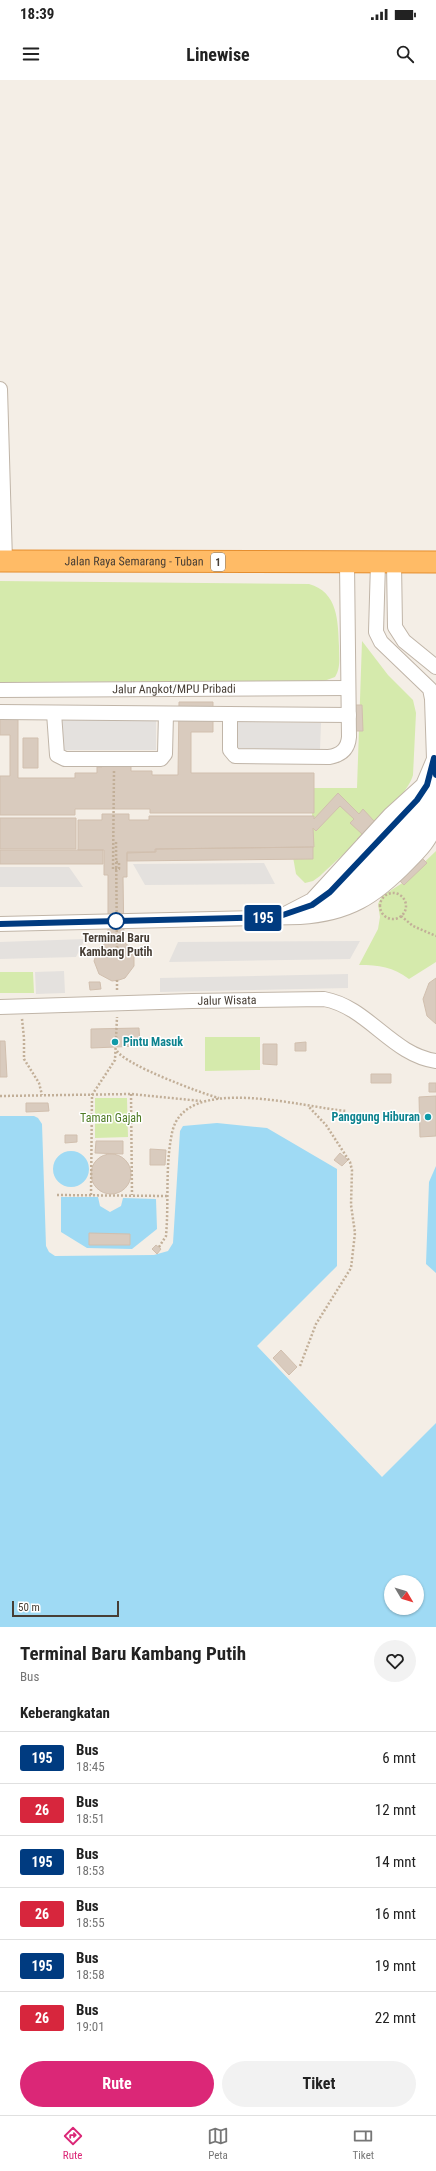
<!DOCTYPE html>
<html lang="id">
<head>
<meta charset="utf-8">
<style>
	body { margin:0; font-family:"Roboto Condensed",sans-serif; background:#f2f2f2; color:#222; height:100vh; display:flex; flex-direction:column; font-size:15px; white-space:nowrap }
	* { box-sizing:border-box; margin:0 }
	p { font-size:13px; color:#767676 }
	.icon { flex:none; width:22px; height:22px; fill:none; stroke:currentColor; stroke-width:2; stroke-linecap:round; stroke-linejoin:round }
	.map { position:relative; height:1547px; overflow:hidden }
	.side { display:flex; flex-direction:column; background:#fff; flex:1 }
	.side>* { flex:none }
	.badge { padding:0 8px; border-radius:3px; font-size:14px; line-height:26px }
	.needle { width:26px; rotate:128deg }
	.fabs { position:absolute; left:384px; top:1495px; display:grid; gap:8px }
	.fabs a { display:grid; place-items:center; width:40px; height:40px; border-radius:50%; background:#fff; box-shadow:0 1px 3px #0004; font-size:20px }
	.scale { position:absolute; left:12px; bottom:10px; width:107px; box-sizing:border-box; padding-left:4px; border:2px solid #473e35; border-top:0; font-size:11px; line-height:14px; white-space:nowrap; color:#473e35; -webkit-text-stroke:3px #fff; paint-order:stroke }
	.map>.badge { position:absolute; translate:-50% -50%; box-shadow:0 0 0 2px #fff }
	h2 { padding:0 20px; font-size:15px; line-height:36px }
	.round { display:grid; place-items:center; flex:none; width:42px; height:42px; border-radius:21px; background:#f2f2f2 }
	.summary { display:flex; align-items:center; justify-content:space-between; height:68px; padding:0 20px }
	h1 { font-size:19px; font-weight:700; line-height:30px }
	.cta { display:flex; gap:8px; margin-top:auto; padding:8px 20px }
	.cta a { flex:1; height:46px; border-radius:24px; background:#db2777; color:#fff; font-size:16px; font-weight:700; line-height:46px; text-align:center }
	.cta a+a { background:#f2f2f2; color:#222 }
	ul { padding:0; list-style:none }
	li { display:flex; align-items:center; gap:12px; height:52px; padding:0 20px; border-top:1px solid #e0e0e0 }
	li div { flex:1 }
	li b { display:block; font-size:15px }
	li em { font-style:normal }
	li .badge { min-width:44px; font-weight:700; text-align:center }
	.status { display:flex; justify-content:space-between; align-items:center; height:28px; padding:0 20px; background:#fff; direction:ltr }
	.status svg { height:11px; fill:currentColor }
	header { display:flex; justify-content:space-between; align-items:center; height:52px; padding:0 20px; background:#fff; font-size:18px; font-weight:700 }
	.tab-bar { display:flex; justify-content:space-around; align-items:center; height:56px; border-top:1px solid #e0e0e0; background:#fff; font-size:11px; color:#767676 }
	.tab-bar a { display:grid; justify-items:center; gap:2px }
	.tab-bar .on { color:#db2777 }
	.map>svg:first-child { display:block }
	.green { fill:#d5eaac }
	.parking { fill:#e4e1de }
	.water { fill:#9fdaf4; fill-rule:evenodd }
	.building { fill:#d9cbbe; stroke:#d1bfae }
	.lines { fill:none; stroke-linecap:round; stroke-linejoin:round }
	.minor-casing { stroke:#c0b5a8; stroke-width:16 }
	.highway-casing { stroke:#e58e2f; stroke-width:23 }
	.path { stroke:#c2af98; stroke-width:2.5; stroke-dasharray:2 2; stroke-linecap:butt }
	.minor { stroke:#fff; stroke-width:14 }
	.highway { stroke:#fb6; stroke-width:21 }
	.path-bridge { stroke:#c2af98; stroke-width:2.5; stroke-dasharray:2 2; stroke-linecap:butt }
	.line-casing { stroke:#fff; stroke-width:9 }
	.line { stroke:#003b80; stroke-width:6 }
	.stop-dot { fill:#fff; stroke:#003b80; stroke-width:2 }
	.culture-dot { fill:#0f9aa8; stroke:#fff; stroke-width:1.5 }
	.labels { text-anchor:middle; stroke-width:3; stroke-linejoin:round; paint-order:stroke }
	.shield { fill:#fff; stroke:#7e7872; stroke-width:1 }
	.shield-label { font-size:11px; font-weight:bold; fill:#473e35 }
	.street-label { font-size:12px; fill:#473e35; stroke:#fff }
	.stop-label { font-size:12px; font-weight:bold; fill:#473e35; stroke:#fff }
	.culture-label { font-size:12px; font-weight:bold; fill:#0d838f; stroke:#fff; text-anchor:start }
	.park-label { font-size:12px; fill:#4f7c25; stroke:#fff }
</style>
</head>
<body>
<div class="status"><b>18:39</b><svg viewBox="0 0 49 12"><path d="M0 12V9h3v3zM5 12V6h3v6zM10 12V3h3v9zM15 12V0h3v12zM26 1h20v11H26zM47 4h2v5h-2z"/></svg></div>
<header><svg class="icon" aria-label="menu" viewBox="0 0 24 24"><path d="M4 6h16M4 12h16M4 18h16"/></svg>Linewise<svg class="icon" aria-label="search" viewBox="0 0 24 24"><circle cx="10" cy="10" r="6"/><path d="M15 15l6 6"/></svg></header>
<div class="map">
<svg width="436" height="1547" viewBox="0 0 436 1547">
	<rect width="100%" height="100%" fill="#f4eee6"/>
	<!-- green -->
	<path class="green" d="M0,501L309,504C338,512 338,541 339,566C339,577 341,588 335,597L324,601L0,602Z
		M362,561L388,595L413,620L416,633L413,695C406,721 342,775 320,796L313,801L305,803L296,794L293,777L312,776V708H357Z
		M436,771V882L409,899C393,887 379,885 359,885L378,849L380,837L378,824L382,816L404,802Z
		M0,892H33L34,913H0Z
		M205,957H260V990L205,991Z
		M95,1018H127L128,1057L95,1058Z"/>
	<!-- parking -->
	<path class="parking" d="M62,640H156V670H62Z
		M237,642L321,643L320,670L236,668Z
		M264,783L275,804L145,805L133,784Z
		M0,787H69L83,807H0Z
		M85,859L76,877L0,879V862Z
		M360,861L350,879L169,882L178,862Z
		M64,891L65,913L36,914L35,892Z
		M348,894V908L160,912V898Z"/>
	<!-- water -->
	<path class="water" d="M0,1036H34L38,1038L42,1044L46,1166L49,1172L55,1176L154,1175L168,1171L173,1163L180,1051L183,1046L217,1043L267,1048L337,1089V1186L257,1266L382,1397L436,1343V1547H0ZM391,1502H417V1528H391Z
		M53 1089a18 18 0 1 1 36 0a18 18 0 1 1-36 0Z
		M436,1086V1193L426,1184L429,1102Z
		M61,1117H98L100,1126L110,1132L121,1126L123,1118L156,1119L157,1149L132,1169L87,1168L61,1152Z"/>
	<!-- building -->
	<path class="building" d="M179,622H213V652H191V693H314V733H150V729H75V735H0V696H10V655H0V633H18V698H75V693H97V687H102V674L131,684V691H152V695H178Z
		M343,625H362L363,651H344Z
		M23,658H38V688H23Z
		M338,713L359,734L363,729L374,741L379,736L427,783L404,805L357,759L362,754L350,743L354,739L340,726L316,751L313,748L314,767L156,769V772L127,773V797H123L124,862L131,868L134,873V886L125,898L119,900L112,901L99,894L94,881L98,869L108,861V795H104V770H78V740H102V734H129V740H149V736H314V739Z
		M0,738H76V769H0Z
		M313,767V779L127,781V772H155V769Z
		M0,770H103V784H0Z
		M436,898V944L427,936L423,919L429,903Z
		M89,902H100L101,909L90,910Z
		M139,948L140,966L91,968V949Z
		M0,961H5L7,997H0Z
		M306,962V971H295V963Z
		M263,964H277V985L263,984Z
		M371,994H391V1003H371Z
		M429,1003H436V1012H429Z
		M436,1016V1056L420,1057L419,1017Z
		M26,1023H48L49,1031L26,1032Z
		M65,1055H77V1062L65,1063Z
		M96,1061H123V1074L95,1073Z
		M150,1069L166,1070L165,1085H150Z
		M340,1073L348,1080L342,1086L334,1080Z
		M91 1094a20 20 0 1 1 40 0a20 20 0 1 1-40 0Z
		M89,1153L130,1154V1165H89Z
		M156,1165L161,1169L157,1174L152,1169Z
		M281,1270L297,1287L289,1295L273,1278Z"/>
	<g class="lines">
		<defs>
			<g id="minor">
				<path d="M0,309L5,481"/>
				<path d="M394,483L395,547L404,561L436,587"/>
				<path id="s1" d="M0,610L348,608"/>
				<path d="M0,632L349,635"/>
				<path d="M54,633L57,675L65,679H161L165,674L166,634"/>
				<path d="M230,634V670L235,676L329,677C341,675 348,669 349,657L347,483"/>
				<path d="M337,806L398,742L419,717"/>
				<path d="M341,823C367,810 422,759 430,732C435,717 435,702 434,686"/>
				<path d="M307,831C345,822 413,751 428,715"/>
				<path d="M283,835L312,820L390,735L423,705L434,679L432,619L430,609L381,562L376,552L378,483"/>
				<path d="M0,844L300,837C349,834 375,817 408,783C420,771 431,760 436,743"/>
				<path id="s2" d="M0,927L192,921L324,919C368,927 392,975 436,981"/>
			</g>
			<g id="highway">
				<path id="s3" d="M0,481L436,482"/>
			</g>
		</defs>
		<!-- minor casing -->
		<use href="#minor" class="minor-casing"/>
		<!-- highway casing -->
		<use href="#highway" class="highway-casing"/>
		<!-- path -->
		<path class="path" d="M114,691L113,789H119V782H116
			M380 826a13 13 0 1 1 26 0a13 13 0 1 1-26 0Z
			M401,836L413,846L436,856
			M117,900V910
			M22,939L24,958V979L39,1003L42,1015
			M117,971C126,985 200,1013 219,1018
			M131,1014L132,1115
			M0,1016L131,1014L201,1021
			M57,1115L168,1116
			M91,1115L92,1015L115,980L117,937
			M159,1167L166,1156C169,1122 165,1086 172,1053C184,992 305,1028 347,1031
			M300,1286L316,1244L351,1188L355,1153L351,1125L352,1090L350,1082L326,1045L309,1027"/>
		<!-- minor -->
		<use href="#minor" class="minor"/>
		<!-- highway -->
		<use href="#highway" class="highway"/>
		<!-- path-bridge -->
		<path class="path-bridge" d="M116,762L117,873"/>
	</g>
	<g class="lines">
		<defs>
			<path id="line" d="M0,844L277,837L312,825L330,812L417,720L427,705L434,678L436,695"/>
		</defs>
		<!-- line casing -->
		<use href="#line" class="line-casing"/>
		<!-- line -->
		<use href="#line" class="line"/>
	</g>
	<!-- markers -->
	<circle class="stop-dot" cx="116" cy="841" r="8"/>
	<g class="culture-dot">
		<circle cx="115" cy="962" r="4"/>
		<circle cx="428" cy="1037" r="4"/>
	</g>
	<g class="labels">
		<!-- shield labels -->
		<rect class="shield" x="211" y="473" width="14" height="18" rx="3"/>
		<g class="shield-label">
			<text x="218" y="486">1</text>
		</g>
		<!-- street labels -->
		<g class="street-label">
			<text dy="4" stroke="none"><textPath href="#s3" startOffset="134">Jalan Raya Semarang - Tuban</textPath></text>
			<text dy="4" stroke="none"><textPath href="#s1" startOffset="174">Jalur Angkot/MPU Pribadi</textPath></text>
			<text dy="4" stroke="none"><textPath href="#s2" startOffset="227">Jalur Wisata</textPath></text>
		</g>
		<!-- stop labels -->
		<g class="stop-label">
			<text x="116" y="862">Terminal Baru<tspan x="116" dy="14">Kambang Putih</tspan></text>
		</g>
		<!-- culture labels -->
		<g class="culture-label">
			<text x="123" y="966">Pintu Masuk</text>
			<text x="420" y="1041" text-anchor="end">Panggung Hiburan</text>
		</g>
		<!-- park labels -->
		<g class="park-label">
			<text x="111" y="1042">Taman Gajah</text>
		</g>
	</g>
</svg>
<div class="fabs">
<a><svg class="needle" viewBox="-14 -14 28 28"><path d="M0-13l5 13h-10z" fill="#e53935"/><path d="M0 13l5-13h-10z" fill="#767676"/></svg></a>
</div>
<div class="scale">50 m</div>
<b class="badge" style="left:263px;top:838px;background:#003b80;color:#fff">195</b>
</div>
<section class="side">
<div class="summary"><div><h1>Terminal Baru Kambang Putih</h1><p>Bus</p></div><a class="round"><svg class="icon" aria-label="heart" viewBox="0 0 24 24"><path d="M12 20l-8-8c-3-5 5-10 8-4 3-6 11-1 8 4z"/></svg></a></div>
<h2>Keberangkatan</h2>
<ul>
<li><span class="badge" style="background:#003b80;color:#fff">195</span><div><b>Bus</b><p>18:45</p></div><em>6 mnt</em></li>
<li><span class="badge" style="background:#d7263d;color:#fff">26</span><div><b>Bus</b><p>18:51</p></div><em>12 mnt</em></li>
<li><span class="badge" style="background:#003b80;color:#fff">195</span><div><b>Bus</b><p>18:53</p></div><em>14 mnt</em></li>
<li><span class="badge" style="background:#d7263d;color:#fff">26</span><div><b>Bus</b><p>18:55</p></div><em>16 mnt</em></li>
<li><span class="badge" style="background:#003b80;color:#fff">195</span><div><b>Bus</b><p>18:58</p></div><em>19 mnt</em></li>
<li><span class="badge" style="background:#d7263d;color:#fff">26</span><div><b>Bus</b><p>19:01</p></div><em>22 mnt</em></li>
</ul>
<div class="cta"><a>Rute</a><a>Tiket</a></div>
</section>
<nav class="tab-bar">
<a class="on"><svg class="icon" aria-label="directions" viewBox="0 0 24 24"><path d="M12 3l9 9-9 9-9-9zM9 14v-3h6M13 9l2 2-2 2"/></svg>Rute</a>
<a><svg class="icon" aria-label="map" viewBox="0 0 24 24"><path d="M3 6l6-2 6 2 6-2v14l-6 2-6-2-6 2zM9 4v14M15 6v14"/></svg>Peta</a>
<a><svg class="icon" aria-label="tickets" viewBox="0 0 24 24"><path d="M3 7h18v10H3zM15 7v10"/></svg>Tiket</a>
</nav>
</body>
</html>
